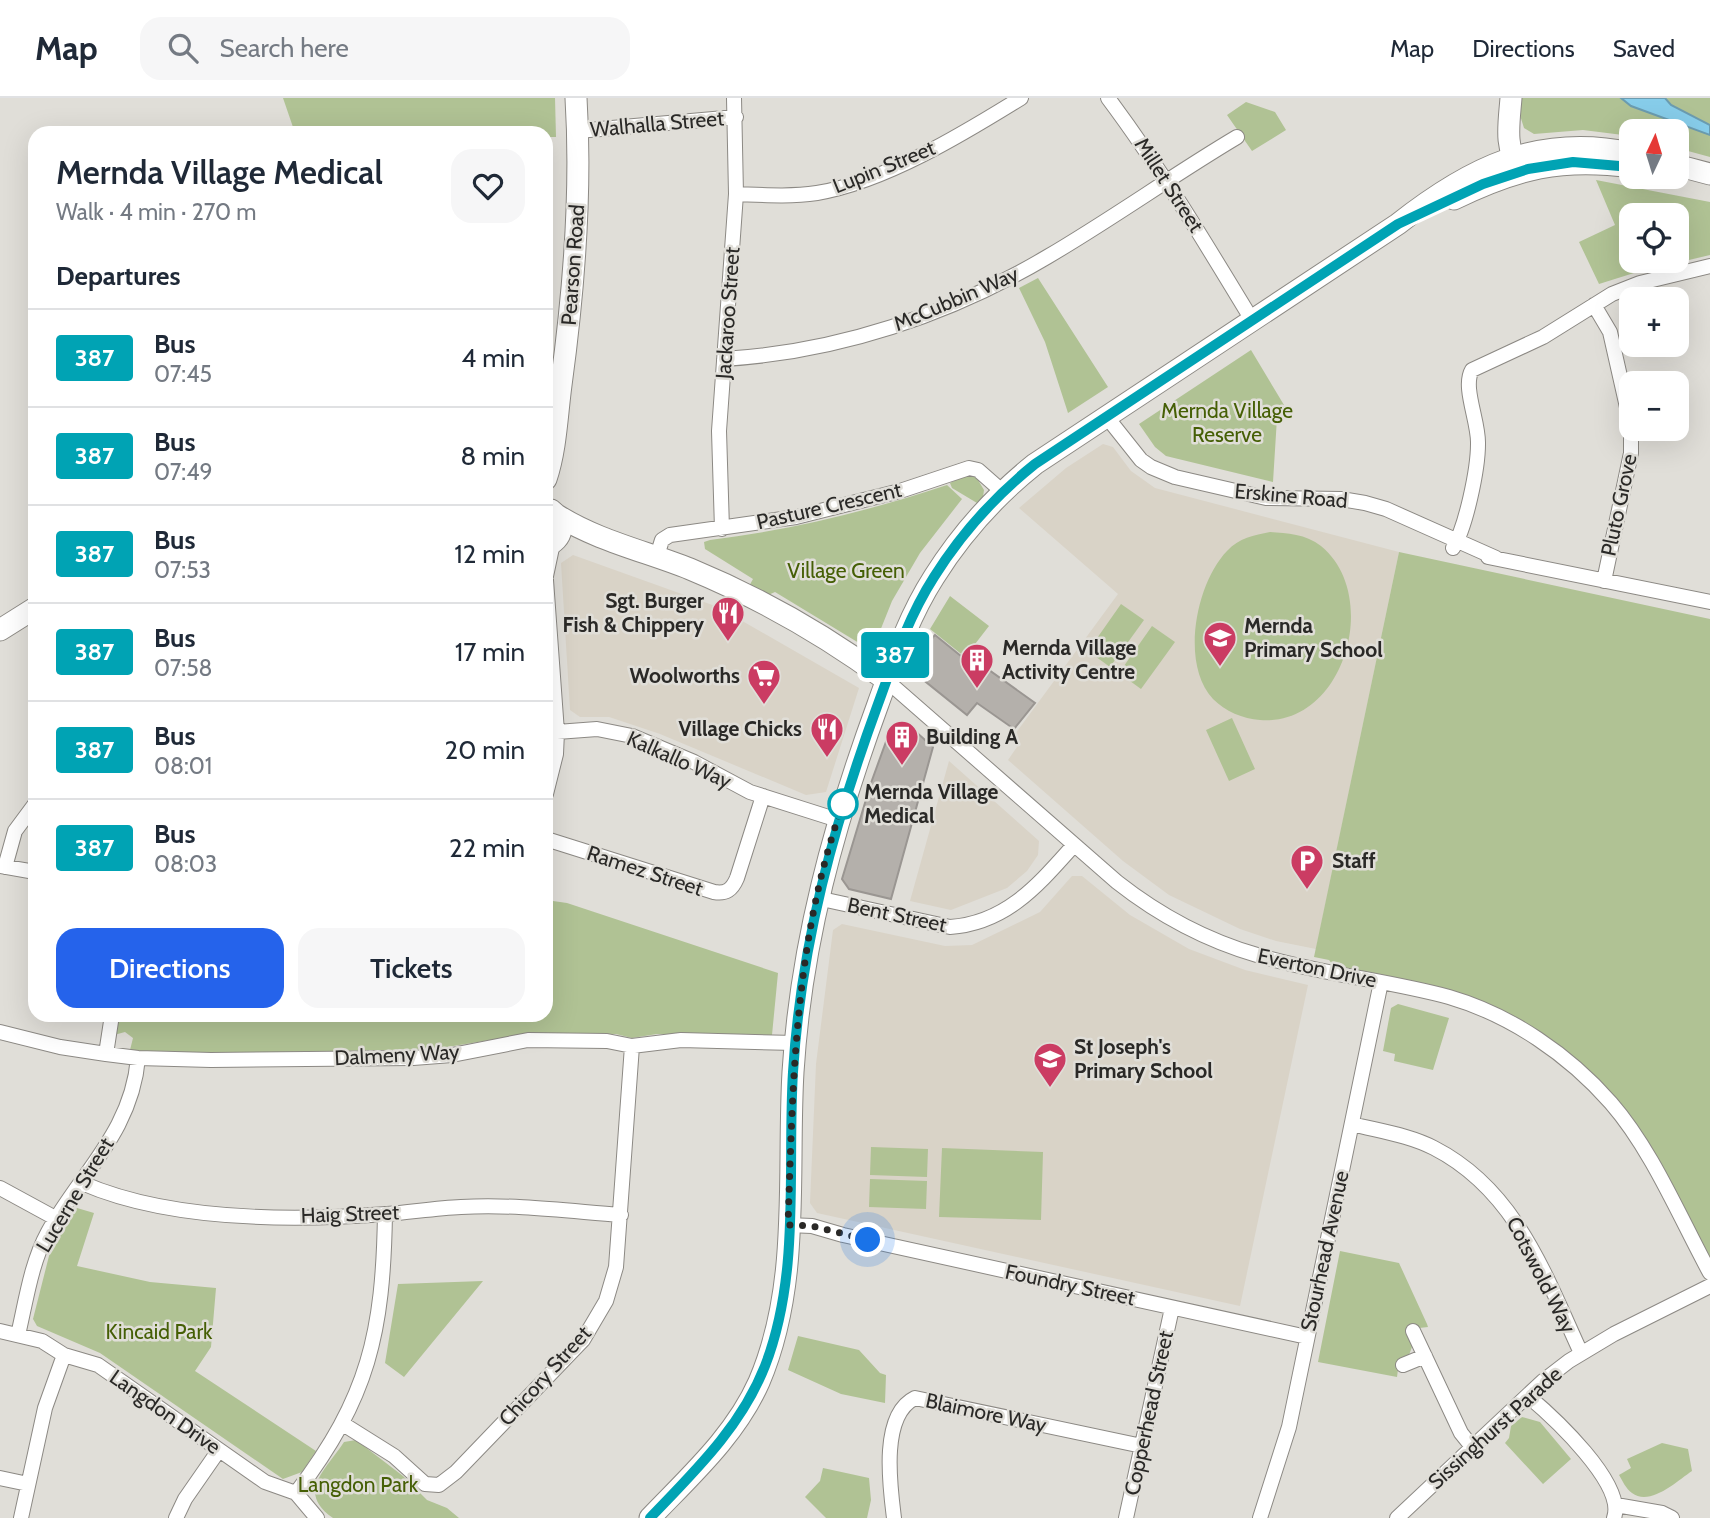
<!DOCTYPE html>
<html lang="en">
<head>
<meta charset="utf-8">
<style>
	body { margin:0; font-family:Cabin,sans-serif; background:#f6f6f7; color:#1f2937; height:100vh; display:flex; flex-direction:column; font-size:26px; white-space:nowrap }
	* { box-sizing:border-box; margin:0 }
	p { font-size:23px; color:#747a83 }
	.icon { flex:none; width:38px; height:38px; fill:none; stroke:currentColor; stroke-width:2; stroke-linecap:round; stroke-linejoin:round }
	.map { position:relative; flex:1; overflow:hidden }
	.sheet { position:absolute; left:28px; top:28px; width:525px; height:896px; display:flex; flex-direction:column; background:#fff; border-radius:21px; box-shadow:0 7px 28px #0002 }
	.sheet>* { flex:none }
	.badge { padding:0 14px; border-radius:5px; font-size:24px; line-height:46px }
	.needle { width:46px; rotate:4deg }
	.tools { position:absolute; left:1619px; top:21px; display:grid; gap:14px }
	.tools a { display:grid; place-items:center; width:70px; height:70px; border-radius:14px; background:#fff; box-shadow:0 7px 28px #0002; font-size:35px }
	.you { position:absolute; width:35px; height:35px; margin:-18px; border:5px solid #fff; border-radius:50%; background:#1a73e8; box-shadow:0 0 0 10px #1a73e833 }
	.map>.badge { position:absolute; translate:-50% -50%; box-shadow:0 0 0 4px #fff }
	h2 { padding:0 28px; font-size:26px; line-height:63px }
	.round { display:grid; place-items:center; flex:none; width:74px; height:74px; border-radius:21px; background:#f6f6f7 }
	.head { display:flex; align-items:center; justify-content:space-between; height:119px; padding:0 28px }
	h1 { font-size:33px; font-weight:600; line-height:52px }
	.cta { display:flex; gap:14px; margin-top:auto; padding:14px 28px }
	.cta a { flex:1; height:80px; border-radius:21px; background:#2563eb; color:#fff; font-size:28px; font-weight:600; line-height:80px; text-align:center }
	.cta a+a { background:#f6f6f7; color:#1f2937 }
	ul { padding:0; list-style:none }
	li { display:flex; align-items:center; gap:21px; height:98px; padding:0 28px; border-top:2px solid #e0e1e3 }
	li div { flex:1 }
	li b { display:block; font-size:26px }
	li em { font-style:normal }
	li .badge { min-width:77px; font-weight:700; text-align:center }
	header { display:flex; align-items:center; gap:42px; box-sizing:border-box; height:98px; padding:0 35px; background:#fff; border-bottom:2px solid #e0e1e3 }
	header strong { font-size:33px }
	nav { display:flex; gap:38px; margin-inline-start:auto; font-size:24px }
	.search { width:490px; height:63px; background:#f6f6f7; display:flex; align-items:center; gap:18px; box-sizing:border-box; padding:0 24px; border-radius:21px; color:#747a83; font-size:26px }
	.map>svg:first-child { display:block }
	.built { fill:#d9d3c7 }
	.green { fill:#b0c294; fill-rule:evenodd }
	.water { fill:#87cdea; stroke:#6b9cb0; stroke-width:2 }
	.building { fill:#b4b0ab; stroke:#9a9692; stroke-width:2 }
	.lines { fill:none; stroke-linecap:round; stroke-linejoin:round }
	.street-casing { stroke:#8c8984; stroke-width:16 }
	.secondary-casing { stroke:#8c8984; stroke-width:23 }
	.street { stroke:#fff; stroke-width:14 }
	.secondary { stroke:#fff; stroke-width:21 }
	.line-casing { stroke:#fff; stroke-width:16 }
	.line { stroke:#00a3b4; stroke-width:10 }
	.walk { stroke:#2a2927; stroke-width:7; stroke-dasharray:0 12.6 }
	.stop-dot { fill:#fff; stroke:#00a3b4; stroke-width:3.5 }
	.labels { text-anchor:middle; stroke-width:5; stroke-linejoin:round; paint-order:stroke }
	.street-label { font-size:21px; fill:#2a2927; stroke:#e0ded8 }
	.park-label { font-size:21px; fill:#455f05; stroke:#e0ded8 }
	.poi-label { font-size:21px; font-weight:bold; fill:#2a2927; stroke:#e0ded8; text-anchor:start }
	.stop-label { font-size:21px; font-weight:bold; fill:#2a2927; stroke:#e0ded8; text-anchor:start }
</style>
</head>
<body>
<header>
<strong>Map</strong>
<div class="search"><svg class="icon" aria-label="search" viewBox="0 0 24 24"><circle cx="10" cy="10" r="6"/><path d="M15 15l6 6"/></svg>Search here</div>
<nav><a>Map</a><a>Directions</a><a>Saved</a></nav>
</header>
<div class="map">
<svg width="1710" height="1420" viewBox="0 0 1710 1420">
	<rect width="100%" height="100%" fill="#e0ded8"/>
	<!-- built -->
	<path class="built" d="M1103,346L1113,349L1131,373L1155,390L1399,454L1316,851L1276,843L1240,831L1169,797L1123,763L1008,662L1017,649L1010,643L1118,496L1019,410L1066,370Z
		M573,457L718,509L859,590L826,694L806,697L660,636L609,619H580L570,612L561,465Z
		M949,663L1039,743L1038,757L1027,773L1007,790L951,812L910,803Z
		M1072,778H1082L1130,817L1189,851L1245,872L1308,887L1240,1208L817,1115L810,1105L816,966L833,832L842,826L945,848L972,847L1040,814Z"/>
	<!-- green -->
	<path class="green" d="M283,0H555L556,39H546V35H295Z
		M1519,0H1710V59L1677,50L1676,33H1631V38L1583,32L1534,36L1524,30L1518,11Z
		M1246,4L1275,14L1286,32L1252,53L1227,17Z
		M1596,82L1710,104V157L1634,175L1599,186L1579,144L1615,127ZM1631,117H1676V163H1631Z
		M1038,180L1108,289L1068,315L1045,244L1019,190Z
		M1251,252L1284,307L1277,320L1273,384L1166,358L1155,349L1139,326Z
		M975,377L984,392L983,399L977,405L952,390L950,385L964,378Z
		M947,387L962,401L920,455L892,503L878,538L869,544L859,545L775,494L766,498L748,490L753,481L705,451L704,444L710,442C791,432 869,413 947,387Z
		M1270,434C1287,435 1306,436 1321,448C1382,498 1344,629 1260,622C1243,621 1225,613 1213,601C1180,566 1196,485 1227,453C1239,440 1254,437 1270,434Z
		M1399,454L1710,521V1160L1655,1056L1637,1028L1590,974L1421,885L1333,867L1329,862L1314,859Z
		M950,498L989,528L965,559L930,531Z
		M1121,506L1144,522L1110,569L1088,553Z
		M1152,528L1175,544L1141,591L1119,575Z
		M1232,620L1255,671L1229,683L1206,632Z
		M546,802L567,805L778,875L772,937L657,936L632,940L616,936L532,935L435,951L174,956L130,952L133,940L125,934L114,937L117,917H546Z
		M1398,906L1449,920L1433,972L1394,963L1395,956L1383,953L1391,910Z
		M871,1049L928,1051L927,1079L870,1077Z
		M942,1050L1043,1054L1041,1122L939,1119Z
		M870,1081L927,1083L926,1111L869,1109Z
		M77,1110L94,1115L77,1168L150,1184L216,1190L211,1249L195,1273L316,1353L302,1374L283,1381L100,1255L37,1228L33,1221L50,1154Z
		M1340,1153L1399,1165L1427,1226L1428,1229L1419,1230L1409,1257L1399,1264L1397,1279L1318,1264Z
		M483,1183L404,1279L385,1265L398,1186Z
		M798,1238L859,1252L880,1275L886,1277L885,1305L841,1296L788,1272Z
		M1522,1319L1540,1324L1571,1361L1543,1386L1505,1345L1509,1340L1511,1328Z
		M356,1342L403,1378L427,1402L447,1410L459,1420H333C296,1394 325,1373 344,1344Z
		M1662,1345L1688,1351L1692,1373C1677,1383 1650,1409 1632,1395C1626,1391 1622,1382 1619,1377L1631,1370L1627,1361Z
		M823,1370L869,1380L871,1402L867,1420H826L805,1399L820,1383Z"/>
	<!-- water -->
	<path class="water" d="M1621,0H1665L1671,7L1710,27V37L1631,8Z"/>
	<!-- building -->
	<path class="building" d="M935,537L972,567L975,562L1035,605L1014,631L977,605L967,617L921,580L929,570L917,560Z
		M906,625L933,649L891,801L849,791L842,781L871,685L891,630Z"/>
	<g class="lines">
		<defs>
			<path id="street" d="M1108,0C1161,71 1206,146 1252,222
				M578,33L736,19
				M736,96C763,97 790,99 817,95C884,84 963,36 1021,0
				M1594,207L1610,234L1631,327
				M724,261C838,254 949,217 1047,159C1112,121 1173,77 1237,39
				M1106,318L1141,362L1151,369L1175,379L1266,400L1341,401L1365,405L1386,411L1496,460
				M722,431L719,333L736,96L734,0
				M1453,450C1466,429 1478,371 1478,346C1479,324 1462,289 1472,272L1543,239L1612,196L1640,185L1710,168
				M657,458L662,442L670,437L796,419L900,393L969,370L978,372L1003,394
				M1488,459L1710,504
				M546,478L553,445
				M546,482L557,634L556,656L546,696
				M1604,483L1631,355V331
				M886,582L1117,784C1159,817 1205,842 1257,857C1320,876 1386,882 1449,899C1511,917 1569,957 1611,1005C1652,1052 1680,1120 1710,1175
				M557,634L597,631L632,638L694,664L750,694L838,722
				M546,741L714,794C726,796 732,792 737,780L763,698
				M0,768L35,774
				M5,769L15,733L35,706
				M817,800L950,829C1007,825 1039,786 1074,747
				M0,934L60,949L106,956L138,960L211,962L413,960L452,957L528,942L607,943L632,948L681,942L795,945
				M106,956L112,917
				M1352,1026C1379,1033 1409,1037 1434,1050C1516,1092 1545,1177 1581,1255
				M82,1085C169,1123 293,1123 387,1116C412,1114 437,1110 461,1109C515,1106 568,1113 621,1117
				M0,1090L57,1121
				M788,1127L812,1128L843,1137L1307,1239
				M0,1233L42,1243L64,1257L98,1267L265,1384L296,1395L317,1420
				M1413,1233L1461,1335L1473,1350
				M18,1237C26,1203 31,1165 48,1134C81,1075 132,1033 138,960
				M1403,1267L1425,1258
				M1528,1298C1553,1319 1626,1386 1614,1420
				M343,1326L394,1358L425,1386L439,1387L456,1374L583,1242L606,1203L616,1169L632,948
				M0,1380L28,1386
				M296,1395C369,1299 383,1235 385,1116
				M1616,1407L1662,1415L1672,1420
				M21,1420L45,1310L64,1257
				M176,1420L185,1401L219,1352
				M894,1420C890,1388 880,1317 915,1300L1142,1348
				M1126,1420L1172,1210
				M1260,1420L1289,1329L1381,884
				M1397,1420L1543,1283L1569,1263L1614,1236L1710,1188"/>
			<path id="secondary" d="M1511,0C1509,26 1504,50 1520,71
				M1676,67L1710,76
				M1454,101C1516,71 1561,59 1631,69
				M546,381C556,352 557,317 561,287C574,192 582,96 576,0
				M557,417C598,443 645,453 690,471C760,500 825,537 886,582
				M546,448C563,442 567,424 551,412
				M0,532L35,510
				M650,1420C690,1378 735,1338 759,1284C801,1186 787,1077 793,974C801,845 834,726 878,606C894,562 909,518 934,479C961,436 995,398 1035,366L1398,126C1469,70 1538,35 1631,55"/>
		</defs>
		<!-- street casing -->
		<use href="#street" class="street-casing"/>
		<!-- secondary casing -->
		<use href="#secondary" class="secondary-casing"/>
		<!-- street -->
		<use href="#street" class="street"/>
		<!-- secondary -->
		<use href="#secondary" class="secondary"/>
	</g>
	<g class="lines">
		<defs>
			<path id="line" d="M650,1420C695,1373 741,1329 765,1268C801,1175 787,1071 793,974C801,845 834,726 878,606C894,562 909,518 934,479C961,436 995,398 1035,366L1398,126L1483,86L1528,71L1573,64L1631,69"/>
		</defs>
		<!-- line casing -->
		<use href="#line" class="line-casing"/>
		<!-- line -->
		<use href="#line" class="line"/>
		<!-- walk -->
		<path class="walk" d="M843,706C794,841 793,985 788,1127L812,1128L868,1142"/>
	</g>
	<!-- icons -->
	<defs>
		<symbol id="restaurant-pin" viewBox="-11 -11 22 30"><path d="M0 17L-7.5 6A9.5 9.5 0 1 1 7.5 6Z" fill="#cb3c63" stroke="#e0ded8"/><path d="M-5-6h1v4h1v-4h1v4h1v-4h1v5L-1.5 .5V6h-2V.5L-5-1ZM5-6V6H3V1.5H1.5Q1.5-4 5-6Z" fill="#fff"/></symbol>
		<symbol id="school-pin" viewBox="-11 -11 22 30"><path d="M0 17L-7.5 6A9.5 9.5 0 1 1 7.5 6Z" fill="#cb3c63" stroke="#e0ded8"/><path d="M0-5L7-2L0 1L-7-2ZM-4 1L0 2.5L4 1V4Q0 6-4 4Z" fill="#fff"/></symbol>
		<symbol id="building-pin" viewBox="-11 -11 22 30"><path d="M0 17L-7.5 6A9.5 9.5 0 1 1 7.5 6Z" fill="#cb3c63" stroke="#e0ded8"/><path d="M-4-6H4V6H1V3H-1V6H-4ZM-2.5-4.3h1.7v1.8h-1.7ZM.8-4.3h1.7v1.8H.8ZM-2.5-1h1.7V.8h-1.7ZM.8-1h1.7V.8H.8Z" fill="#fff"/></symbol>
		<symbol id="supermarket-pin" viewBox="-11 -11 22 30"><path d="M0 17L-7.5 6A9.5 9.5 0 1 1 7.5 6Z" fill="#cb3c63" stroke="#e0ded8"/><path d="M-6-5.5h2.5l.6 2H6L4.5 2H-2.5L-4.4-4H-6ZM-1.5 3.2a1.3 1.3 0 1 0 .1 0ZM3 3.2a1.3 1.3 0 1 0 .1 0Z" fill="#fff"/></symbol>
		<symbol id="parking-pin" viewBox="-11 -11 22 30"><path d="M0 17L-7.5 6A9.5 9.5 0 1 1 7.5 6Z" fill="#cb3c63" stroke="#e0ded8"/><path d="M-3.5-5.5H1a3.5 3.5 0 0 1 0 7H-1V5.5H-3.5ZM-1-3.4V-.6H.8a1.4 1.4 0 0 0 0-2.8Z" fill="#fff"/></symbol>
	</defs>
	<g fill-rule="evenodd">
		<use href="#restaurant-pin" x="709" y="496" width="38" height="52"/>
		<use href="#school-pin" x="1201" y="521" width="38" height="52"/>
		<use href="#building-pin" x="958" y="543" width="38" height="52"/>
		<use href="#supermarket-pin" x="745" y="559" width="38" height="52"/>
		<use href="#restaurant-pin" x="808" y="612" width="38" height="52"/>
		<use href="#building-pin" x="883" y="620" width="38" height="52"/>
		<use href="#parking-pin" x="1288" y="744" width="38" height="52"/>
		<use href="#school-pin" x="1031" y="942" width="38" height="52"/>
	</g>
	<!-- markers -->
	<circle class="stop-dot" cx="843" cy="706" r="14"/>
	<g class="labels">
		<!-- street labels -->
		<g class="street-label">
			<text transform="translate(657 26) rotate(-5)" y="7">Walhalla Street</text>
			<text transform="translate(884 69) rotate(-22)" y="7">Lupin Street</text>
			<text transform="translate(1169 87) rotate(57)" y="7">Millet Street</text>
			<text transform="translate(573 167) rotate(-86)" y="7">Pearson Road</text>
			<text transform="translate(956 201) rotate(-23)" y="7">McCubbin Way</text>
			<text transform="translate(728 215) rotate(-86)" y="7">Jackaroo Street</text>
			<text transform="translate(1291 398) rotate(5)" y="7">Erskine Road</text>
			<text transform="translate(1619 407) rotate(-78)" y="7">Pluto Grove</text>
			<text transform="translate(829 408) rotate(-13)" y="7">Pasture Crescent</text>
			<text transform="translate(679 662) rotate(24)" y="7">Kalkallo Way</text>
			<text transform="translate(645 773) rotate(18)" y="7">Ramez Street</text>
			<text transform="translate(897 817) rotate(12)" y="7">Bent Street</text>
			<text transform="translate(1317 870) rotate(12)" y="7">Everton Drive</text>
			<text transform="translate(397 957) rotate(-3)" y="7">Dalmeny Way</text>
			<text transform="translate(75 1097) rotate(-59)" y="7">Lucerne Street</text>
			<text transform="translate(350 1116) rotate(-2)" y="7">Haig Street</text>
			<text transform="translate(1325 1153) rotate(-78)" y="7">Stourhead Avenue</text>
			<text transform="translate(1541 1177) rotate(63)" y="7">Cotswold Way</text>
			<text transform="translate(1070 1187) rotate(12)" y="7">Foundry Street</text>
			<text transform="translate(545 1278) rotate(-48)" y="7">Chicory Street</text>
			<text transform="translate(165 1314) rotate(35)" y="7">Langdon Drive</text>
			<text transform="translate(986 1315) rotate(12)" y="7">Blaimore Way</text>
			<text transform="translate(1149 1315) rotate(-78)" y="7">Copperhead Street</text>
			<text transform="translate(1495 1330) rotate(-42)" y="7">Sissinghurst Parade</text>
		</g>
		<!-- park labels -->
		<g class="park-label">
			<text x="1227" y="320">Mernda Village<tspan x="1227" dy="24">Reserve</tspan></text>
			<text x="846" y="480">Village Green</text>
			<text x="159" y="1241">Kincaid Park</text>
			<text x="358" y="1394">Langdon Park</text>
		</g>
		<!-- poi labels -->
		<g class="poi-label">
			<text x="704" y="510" text-anchor="end">Sgt. Burger<tspan x="704" dy="24">Fish &amp; Chippery</tspan></text>
			<text x="1244" y="535">Mernda<tspan x="1244" dy="24">Primary School</tspan></text>
			<text x="1002" y="557">Mernda Village<tspan x="1002" dy="24">Activity Centre</tspan></text>
			<text x="740" y="585" text-anchor="end">Woolworths</text>
			<text x="802" y="638" text-anchor="end">Village Chicks</text>
			<text x="926" y="646">Building A</text>
			<text x="1332" y="770">Staff</text>
			<text x="1074" y="956">St Joseph's<tspan x="1074" dy="24">Primary School</tspan></text>
		</g>
		<!-- stop labels -->
		<g class="stop-label">
			<text x="864" y="701">Mernda Village<tspan x="864" dy="24">Medical</tspan></text>
		</g>
	</g>
</svg>
<div class="tools">
<a><svg class="needle" viewBox="-14 -14 28 28"><path d="M0-13l5 13h-10z" fill="#e53935"/><path d="M0 13l5-13h-10z" fill="#747a83"/></svg></a>
<a><svg class="icon" aria-label="locate" viewBox="0 0 24 24"><circle cx="12" cy="12" r="6"/><path d="M12 2v4M12 18v4M2 12h4M18 12h4"/></svg></a>
<a>+</a>
<a>−</a>
</div>
<div class="you" style="left:868px;top:1142px"></div>
<b class="badge" style="left:895px;top:557px;background:#00a3b4;color:#fff">387</b>
<section class="sheet">
<div class="head"><div><h1>Mernda Village Medical</h1><p>Walk · 4 min · 270 m</p></div><a class="round"><svg class="icon" aria-label="heart" viewBox="0 0 24 24"><path d="M12 20l-8-8c-3-5 5-10 8-4 3-6 11-1 8 4z"/></svg></a></div>
<h2>Departures</h2>
<ul>
<li><span class="badge" style="background:#00a3b4;color:#fff">387</span><div><b>Bus</b><p>07:45</p></div><em>4 min</em></li>
<li><span class="badge" style="background:#00a3b4;color:#fff">387</span><div><b>Bus</b><p>07:49</p></div><em>8 min</em></li>
<li><span class="badge" style="background:#00a3b4;color:#fff">387</span><div><b>Bus</b><p>07:53</p></div><em>12 min</em></li>
<li><span class="badge" style="background:#00a3b4;color:#fff">387</span><div><b>Bus</b><p>07:58</p></div><em>17 min</em></li>
<li><span class="badge" style="background:#00a3b4;color:#fff">387</span><div><b>Bus</b><p>08:01</p></div><em>20 min</em></li>
<li><span class="badge" style="background:#00a3b4;color:#fff">387</span><div><b>Bus</b><p>08:03</p></div><em>22 min</em></li>
</ul>
<div class="cta"><a>Directions</a><a>Tickets</a></div>
</section>
</div>
</body>
</html>
